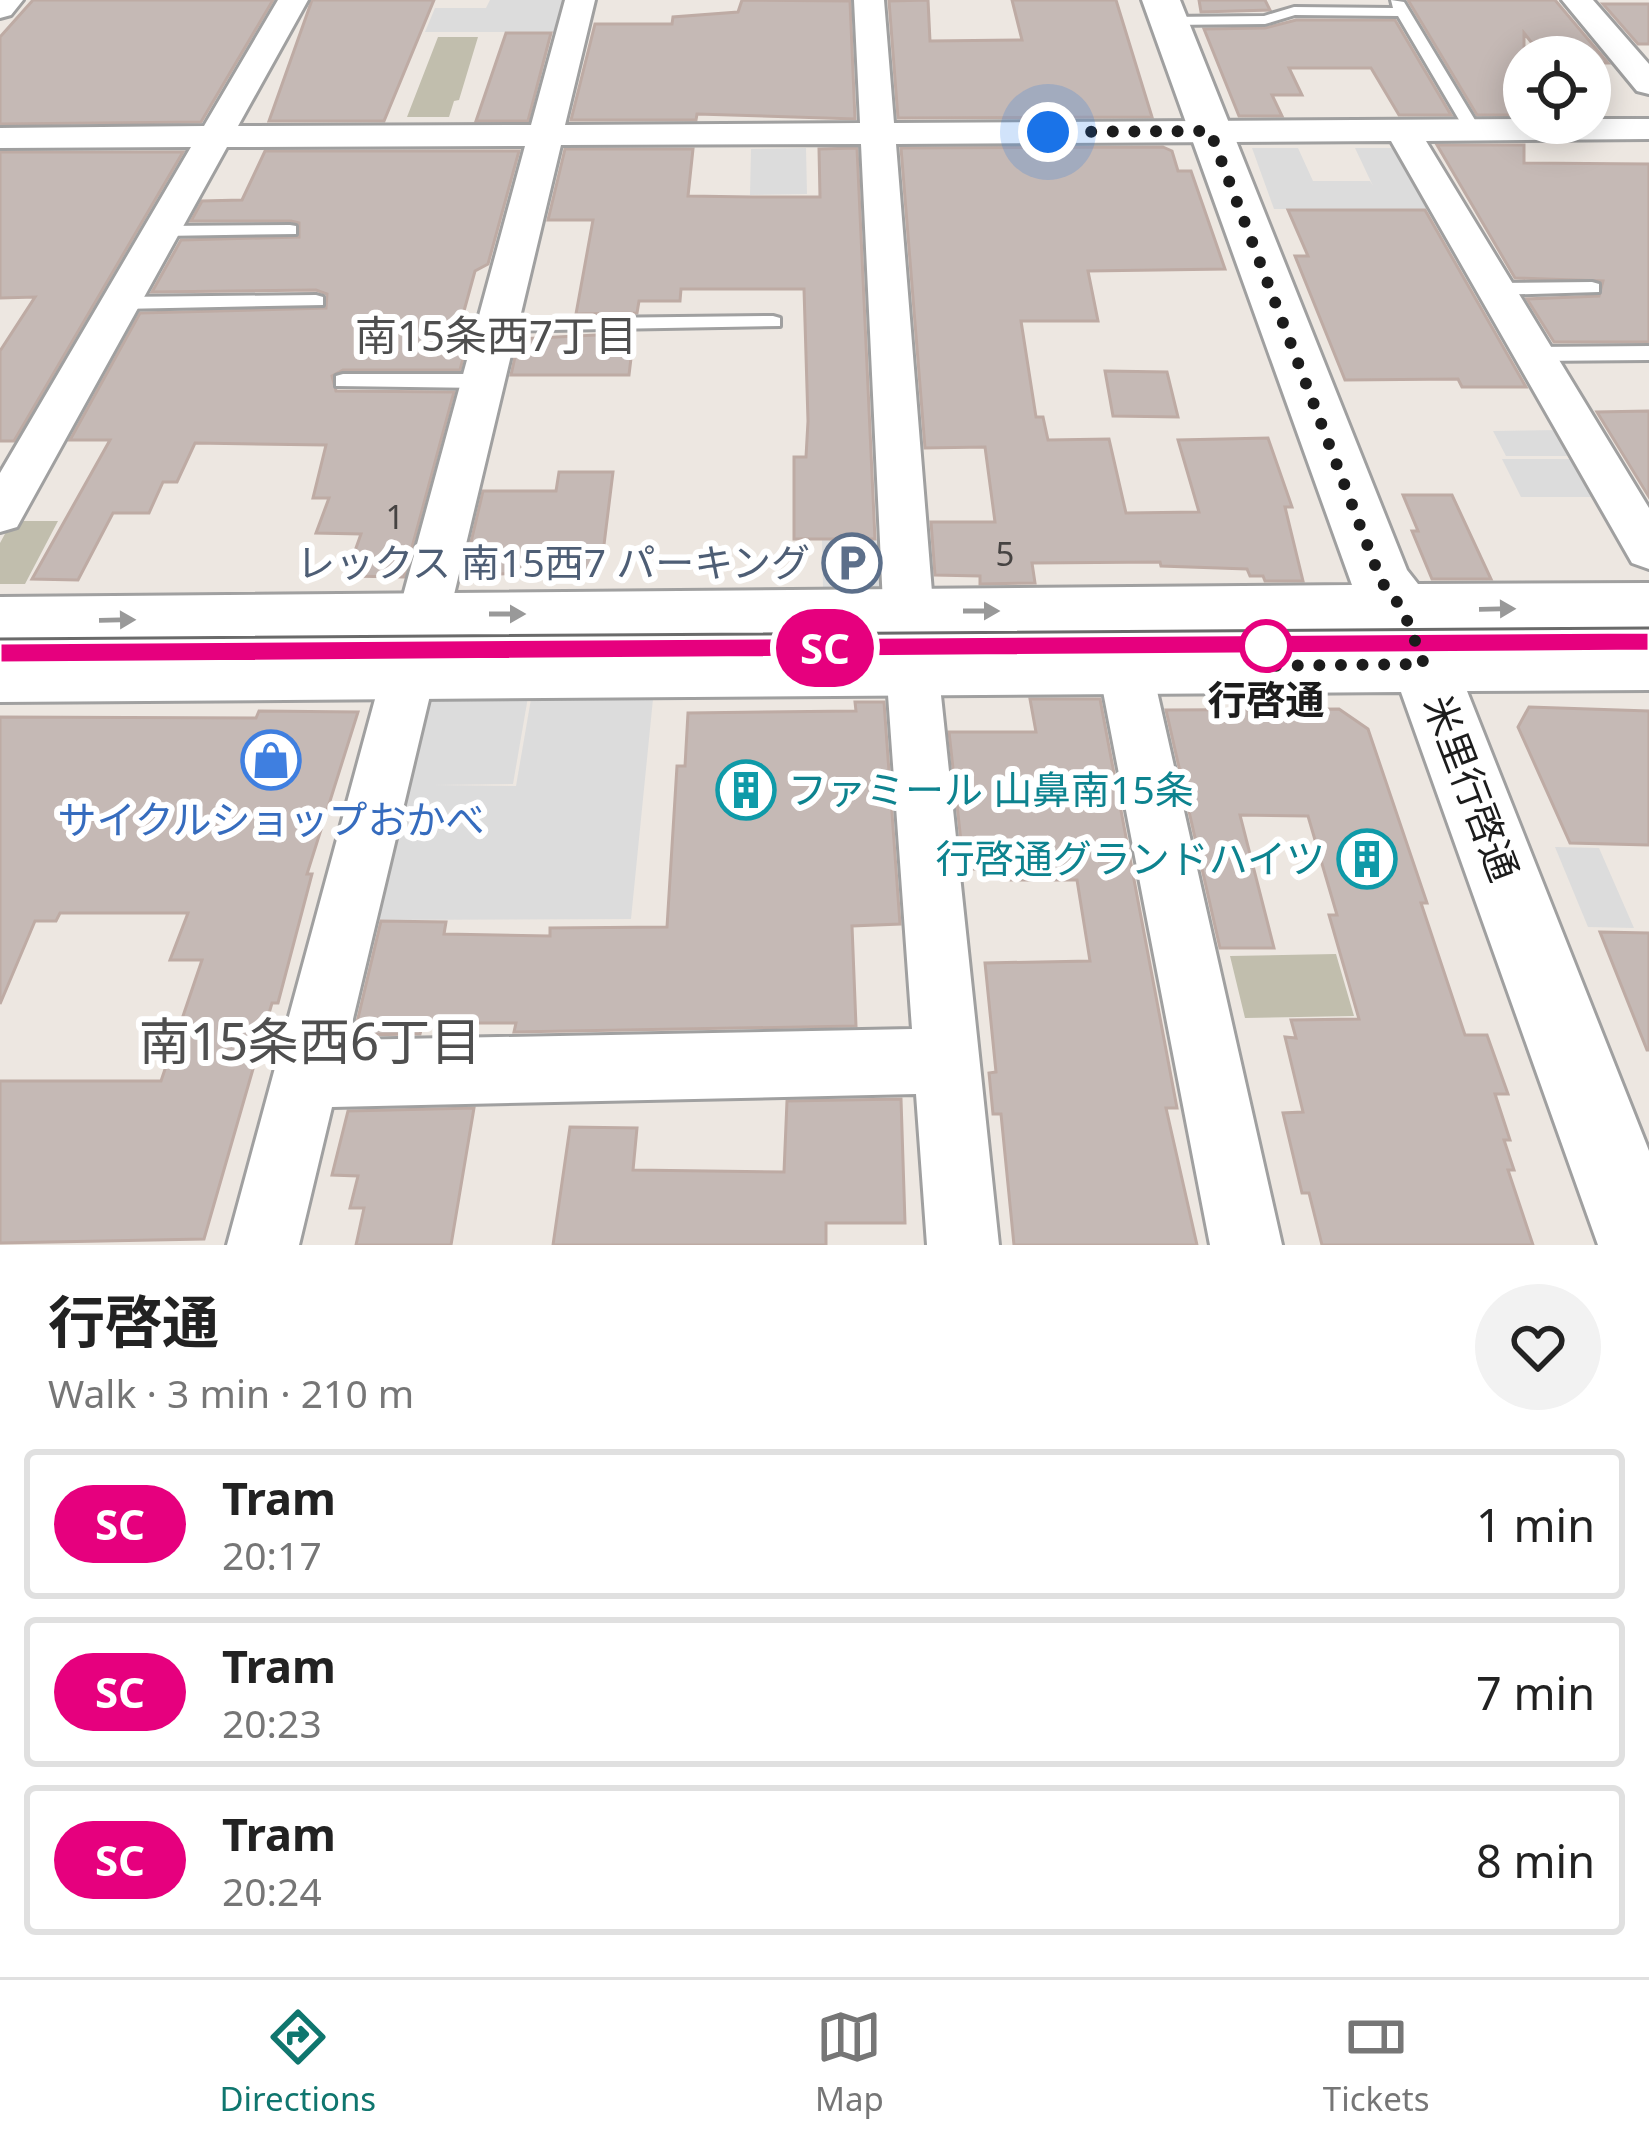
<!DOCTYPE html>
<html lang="en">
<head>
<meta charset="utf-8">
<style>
	body { margin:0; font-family:"Noto Sans","Noto Sans JP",sans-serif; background:#f2f2f2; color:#222; height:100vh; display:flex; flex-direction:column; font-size:45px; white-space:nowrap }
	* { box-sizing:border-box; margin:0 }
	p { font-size:39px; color:#767676 }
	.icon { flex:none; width:66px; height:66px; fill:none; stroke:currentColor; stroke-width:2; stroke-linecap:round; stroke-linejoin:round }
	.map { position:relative; height:1245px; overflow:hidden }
	.drawer { display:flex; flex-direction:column; background:#fff; flex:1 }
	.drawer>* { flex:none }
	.badge { padding:0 24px; border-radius:39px; font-size:42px; line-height:78px }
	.buttons { position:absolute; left:1503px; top:36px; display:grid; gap:24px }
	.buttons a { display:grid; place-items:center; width:108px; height:108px; border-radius:50%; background:#fff; box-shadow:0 6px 30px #0003; font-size:60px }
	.you { position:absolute; width:60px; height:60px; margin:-30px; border:9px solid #fff; border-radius:50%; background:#1a73e8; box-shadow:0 0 0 18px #1a73e833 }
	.map>.badge { position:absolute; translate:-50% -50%; box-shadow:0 0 0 6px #fff }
	.round { display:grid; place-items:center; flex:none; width:126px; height:126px; border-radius:63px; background:#f2f2f2 }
	.headline { display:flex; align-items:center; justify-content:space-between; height:204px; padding:0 48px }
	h1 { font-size:57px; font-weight:700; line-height:90px }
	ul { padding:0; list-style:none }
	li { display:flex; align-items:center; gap:36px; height:150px; margin:0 24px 18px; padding:0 24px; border:6px solid #e0e0e0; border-radius:12px }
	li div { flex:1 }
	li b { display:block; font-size:45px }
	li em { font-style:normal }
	li .badge { min-width:132px; font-weight:700; text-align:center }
	.tab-bar { display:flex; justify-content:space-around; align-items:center; height:168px; border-top:3px solid #e0e0e0; background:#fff; font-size:33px; color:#767676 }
	.tab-bar a { display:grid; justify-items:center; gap:6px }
	.tab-bar .current { color:#0f766e }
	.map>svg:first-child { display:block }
	.construction { fill:#c1bead }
	.parking { fill:#dcdcdc }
	.building { fill:#c5b9b5; stroke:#beaba4; stroke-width:3 }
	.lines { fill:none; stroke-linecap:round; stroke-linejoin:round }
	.service-casing { stroke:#a0a0a0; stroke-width:6 }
	.minor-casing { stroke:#a0a0a0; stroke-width:6 }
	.tertiary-casing { stroke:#a0a0a0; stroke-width:6 }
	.service { fill:#fff; fill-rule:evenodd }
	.minor { fill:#fff; fill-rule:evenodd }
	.tertiary { fill:#fff; fill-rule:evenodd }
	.tram { stroke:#6a6a6a; stroke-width:3 }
	.oneway { fill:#999 }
	.line { fill:#e6007e; stroke:#fff; stroke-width:3 }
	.walk { stroke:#1c1c1c; stroke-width:12; stroke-dasharray:0 21.6 }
	.stop-dot { fill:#fff; stroke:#e6007e; stroke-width:6 }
	.labels { text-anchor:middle; stroke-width:12; stroke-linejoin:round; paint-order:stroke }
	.number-label { font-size:33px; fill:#464342 }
	.service-label { font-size:39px; fill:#4e5e75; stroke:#fff; text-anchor:end }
	.stop-label { font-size:39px; font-weight:bold; fill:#1c1c1c; stroke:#fff }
	.street-label { font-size:39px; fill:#1c1c1c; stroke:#fff }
	.culture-label { font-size:39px; fill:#0d838f; stroke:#fff; text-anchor:start }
	.shop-label { font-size:39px; fill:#366cbe; stroke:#fff }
	.neighbourhood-label { font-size:42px; fill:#4f4f4f; stroke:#fff }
	.near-neighbourhood-label { font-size:51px; fill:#4f4f4f; stroke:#fff }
</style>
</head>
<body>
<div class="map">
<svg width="1649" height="1245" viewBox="0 0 1649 1245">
	<rect width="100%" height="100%" fill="#ede7e1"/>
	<!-- construction -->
	<path class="construction" d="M438,37H478L459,100L454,101L449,117H407Z
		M12,521H58L25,584H0V543Z
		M1336,954L1354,1016L1245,1018L1230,956Z"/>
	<!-- parking -->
	<path class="parking" d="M490,0H565L557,32H425L435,8H486Z
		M806,148L807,194L750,195L751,149Z
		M1252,148H1298L1313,181H1370L1373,186L1355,148H1401L1433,209H1274Z
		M1560,430L1575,456H1506L1493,431Z
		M1502,459H1577L1598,497H1521Z
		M822,539H880L882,588H823Z
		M528,697L513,784L434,785L516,786L531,699H653L631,919L360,920L415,699Z
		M1555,847L1599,848L1634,928L1588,927Z"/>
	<!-- building -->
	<path class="building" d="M33,0H273L201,122L0,124V37Z
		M312,0H434L384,121H269Z
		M742,0L850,1L855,119L697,114L696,120H571L595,24H672L673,17L738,12Z
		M928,0L930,41L1022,40L1012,0H1116L1152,117L898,118L889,1Z
		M1199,0H1265L1270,10L1201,12Z
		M1408,0H1555L1608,63H1590V57H1543L1524,33V115H1477Z
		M1603,4H1649V44H1638Z
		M1296,20H1395L1451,115H1399L1371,68H1289L1302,95H1272L1282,116H1239L1204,29L1265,28Z
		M506,33H551L528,121H476Z
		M1437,145H1524V163L1649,164V342H1554L1527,299L1599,296L1603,281L1515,278Z
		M1163,147L1172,151L1178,171H1191L1225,269L1088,271L1098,321H1021L1036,417H1043L1048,440L1109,439L1126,513L1199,512L1178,440L1268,438L1292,507H1285L1303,581H1265L1263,576H1250L1247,569L1161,566L1160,562L1032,563L1035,583L980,584V576L935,575L931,522H995L985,447L925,448L901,148Z
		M857,148L875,539H794V457H806L808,421L804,289H681L680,301H639L637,313L576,314L593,220H548L565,149H693L688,196L752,197H820L819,149Z
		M265,151H519L488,264L475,271L456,340H468L460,370H343L332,376L336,391L454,392L404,577L346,576L361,534L316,533L329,498H313L326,445L195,443L177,482H163L149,513H113L78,580L32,579L110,440H70L140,313L326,308L327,294L316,290L152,292L181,240L299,237V223L291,221H191L202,201L242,200Z
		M0,152H183L14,441H0V351L35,297L0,298Z
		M1288,210H1425L1526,387H1462L1458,379L1345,380L1295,256H1308Z
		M634,333L629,375H511L519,339Z
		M1105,371L1167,372L1178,417L1113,416Z
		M1649,411V497L1597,412Z
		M559,472H613L601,569L463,576L483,491H556Z
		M1403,495H1452L1491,579H1432L1412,531H1418Z
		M1030,699H1100L1177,1108H1166L1197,1245H1014L1001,1114H993L989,1073L996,1072L985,963L1090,961L1077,880H1011L1010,869H964L949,732H1036Z
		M855,702H884L900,924L852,926L856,1026L514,1032L516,1023H423L420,1034L354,1035L381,921L446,922L444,934L550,936V928L667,927L677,766H685L688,713L856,711Z
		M1529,707L1649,711V845L1570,843L1518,727Z
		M1339,709L1368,729L1427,903H1421L1465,1035H1487L1508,1094H1495L1510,1140H1504L1514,1170H1508L1533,1245H1322L1309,1193H1302L1283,1113L1303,1112L1285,1037L1296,1038L1291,1020L1359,1019L1329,915H1337L1308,816L1240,815L1274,948H1220L1166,710Z
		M259,711L358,712L307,874H312L278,1003H272L204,1239L0,1243V1081H161L202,960H170L188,913H60L56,921H35L0,1004V717L256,718Z
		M1600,932L1649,933V1050H1647Z
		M901,1099L905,1223H826V1245H553L570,1127L637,1128L633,1170L784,1172L787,1101Z
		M474,1108L451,1245H356L364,1208H350L358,1176L332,1175L348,1111Z"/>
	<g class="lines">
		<defs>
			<path id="service" d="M1391,0L1404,2L1481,130L1479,133L1465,130L1398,16L1295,15L1265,24L1168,25L1161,21L1168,17L1264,16L1294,7L1393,8Z
				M290,225L296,226V234L161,236L152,231L161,226Z
				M1592,282L1599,284V292L1495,295L1486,289L1495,283Z
				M316,295L323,297V305L120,309L111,303L120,297Z
				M773,316L780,318V326L497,331L487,325L497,319Z
				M1649,346V360L1534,361L1524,354L1534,347Z
				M343,374H482L492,381L482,388L336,386V376Z"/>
			<path id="minor" d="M0,0H23L11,15L0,18Z
				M278,0H308L238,126L531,125L565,0H595L565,125L860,123L854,0H884L894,123L1524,119V123H1590V119H1649V139L1426,141L1649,508V569L1632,563L1391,141L896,144L938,667L999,1245H927L916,1094L332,1107L299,1245H227L525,146L227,147L17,527L0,532V473L191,147L0,148V128L204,126ZM861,144L886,667L912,1029L348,1040L561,145Z
				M1562,0H1593L1649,64V94L1637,91Z
				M1117,608L1135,614L1143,629L1282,1245H1210L1091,629L1099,614Z"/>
			<path id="tertiary" d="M1142,0H1180L1407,570L1418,584L1649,583V633L1444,634L1649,636V690L1467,691L1649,1151V1245H1598L1401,692L0,702V648L1382,638L422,640L0,647V597L1352,585Z"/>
		</defs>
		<!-- service casing -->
		<use href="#service" class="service-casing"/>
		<!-- minor casing -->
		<use href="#minor" class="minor-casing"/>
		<!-- tertiary casing -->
		<use href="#tertiary" class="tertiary-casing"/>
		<!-- service -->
		<use href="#service" class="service"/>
		<!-- minor -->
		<use href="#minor" class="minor"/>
		<!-- tertiary -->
		<use href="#tertiary" class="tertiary"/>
		<!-- tram -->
		<path class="tram" d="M0,639L1649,628"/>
	</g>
	<!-- one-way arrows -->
	<defs><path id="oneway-solid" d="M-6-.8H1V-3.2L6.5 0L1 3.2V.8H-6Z" transform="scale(3)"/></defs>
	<g class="oneway">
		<use href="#oneway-solid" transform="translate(1497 609) rotate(-1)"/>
		<use href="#oneway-solid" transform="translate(981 611)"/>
		<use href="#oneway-solid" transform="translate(507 614)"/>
		<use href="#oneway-solid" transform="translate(117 620) rotate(-1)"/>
	</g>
	<!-- line -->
	<path class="line" d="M1649,632V651L0,663V643Z"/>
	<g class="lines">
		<!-- walk -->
		<path class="walk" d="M1048,132L1210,131L1381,581L1403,610L1424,664L1261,666L1266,646"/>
	</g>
	<!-- icons -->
	<defs>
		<symbol id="parking-ring" viewBox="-11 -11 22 22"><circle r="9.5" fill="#fff" stroke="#5c6f8a" stroke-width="1.5"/><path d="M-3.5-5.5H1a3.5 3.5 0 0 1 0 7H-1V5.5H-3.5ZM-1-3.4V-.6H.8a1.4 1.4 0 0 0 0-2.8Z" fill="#5c6f8a"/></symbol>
		<symbol id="shop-ring" viewBox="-11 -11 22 22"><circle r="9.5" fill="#fff" stroke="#3f7fe0" stroke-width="1.5"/><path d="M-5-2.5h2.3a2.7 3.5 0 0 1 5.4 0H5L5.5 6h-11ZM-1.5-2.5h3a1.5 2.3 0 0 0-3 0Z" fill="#3f7fe0"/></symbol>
		<symbol id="building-ring" viewBox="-11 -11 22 22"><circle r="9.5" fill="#fff" stroke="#0f9aa8" stroke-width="1.5"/><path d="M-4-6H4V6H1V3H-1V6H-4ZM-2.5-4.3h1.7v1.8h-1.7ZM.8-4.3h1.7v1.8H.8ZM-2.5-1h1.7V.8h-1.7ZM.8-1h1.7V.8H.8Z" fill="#0f9aa8"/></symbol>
	</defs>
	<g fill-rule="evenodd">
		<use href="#parking-ring" x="819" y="530" width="66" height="66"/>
		<use href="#shop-ring" x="238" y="727" width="66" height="66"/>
		<use href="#building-ring" x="713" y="757" width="66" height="66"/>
		<use href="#building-ring" x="1334" y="826" width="66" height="66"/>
	</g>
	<!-- markers -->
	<circle class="stop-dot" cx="1266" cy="646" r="24"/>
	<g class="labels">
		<!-- number labels -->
		<g class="number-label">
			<text x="395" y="529">1</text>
			<text x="1005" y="566">5</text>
		</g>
		<!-- service labels -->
		<g class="service-label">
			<text x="810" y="577">レックス 南15西7 パーキング</text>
		</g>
		<!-- stop labels -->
		<g class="stop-label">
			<text x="1266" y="714">行啓通</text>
		</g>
		<!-- street labels -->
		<g class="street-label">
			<text transform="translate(1471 788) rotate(69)" y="14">米里行啓通</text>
		</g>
		<!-- culture labels -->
		<g class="culture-label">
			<text x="788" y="804">ファミール 山鼻南15条</text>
			<text x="1325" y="873" text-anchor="end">行啓通グランドハイツ</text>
		</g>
		<!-- shop labels -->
		<g class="shop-label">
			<text x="271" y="834">サイクルショップおかべ</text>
		</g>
		<!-- neighbourhood labels -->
		<g class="neighbourhood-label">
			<text x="496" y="351">南15条西7丁目</text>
		</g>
		<!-- near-neighbourhood labels -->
		<g class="near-neighbourhood-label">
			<text x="310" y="1060">南15条西6丁目</text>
		</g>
	</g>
</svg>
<div class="buttons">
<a><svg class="icon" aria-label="locate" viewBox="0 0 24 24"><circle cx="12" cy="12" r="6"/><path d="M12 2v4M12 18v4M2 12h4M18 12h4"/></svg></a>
</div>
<div class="you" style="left:1048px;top:132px"></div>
<b class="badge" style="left:825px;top:648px;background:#e6007e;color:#fff">SC</b>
</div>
<section class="drawer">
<div class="headline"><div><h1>行啓通</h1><p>Walk · 3 min · 210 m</p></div><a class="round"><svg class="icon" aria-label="heart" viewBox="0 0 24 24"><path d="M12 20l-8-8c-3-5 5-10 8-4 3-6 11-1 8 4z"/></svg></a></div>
<ul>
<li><span class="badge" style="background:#e6007e;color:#fff">SC</span><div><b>Tram</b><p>20:17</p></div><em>1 min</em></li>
<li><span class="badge" style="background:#e6007e;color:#fff">SC</span><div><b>Tram</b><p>20:23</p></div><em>7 min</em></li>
<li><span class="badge" style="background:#e6007e;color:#fff">SC</span><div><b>Tram</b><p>20:24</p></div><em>8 min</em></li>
</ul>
</section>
<nav class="tab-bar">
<a class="current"><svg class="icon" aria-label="directions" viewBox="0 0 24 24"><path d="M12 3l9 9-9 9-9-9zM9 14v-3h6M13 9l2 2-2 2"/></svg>Directions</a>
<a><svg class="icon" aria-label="map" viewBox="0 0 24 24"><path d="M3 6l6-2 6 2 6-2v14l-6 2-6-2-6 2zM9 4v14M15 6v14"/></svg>Map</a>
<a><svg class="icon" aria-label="tickets" viewBox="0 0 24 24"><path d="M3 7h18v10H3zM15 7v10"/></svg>Tickets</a>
</nav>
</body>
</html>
